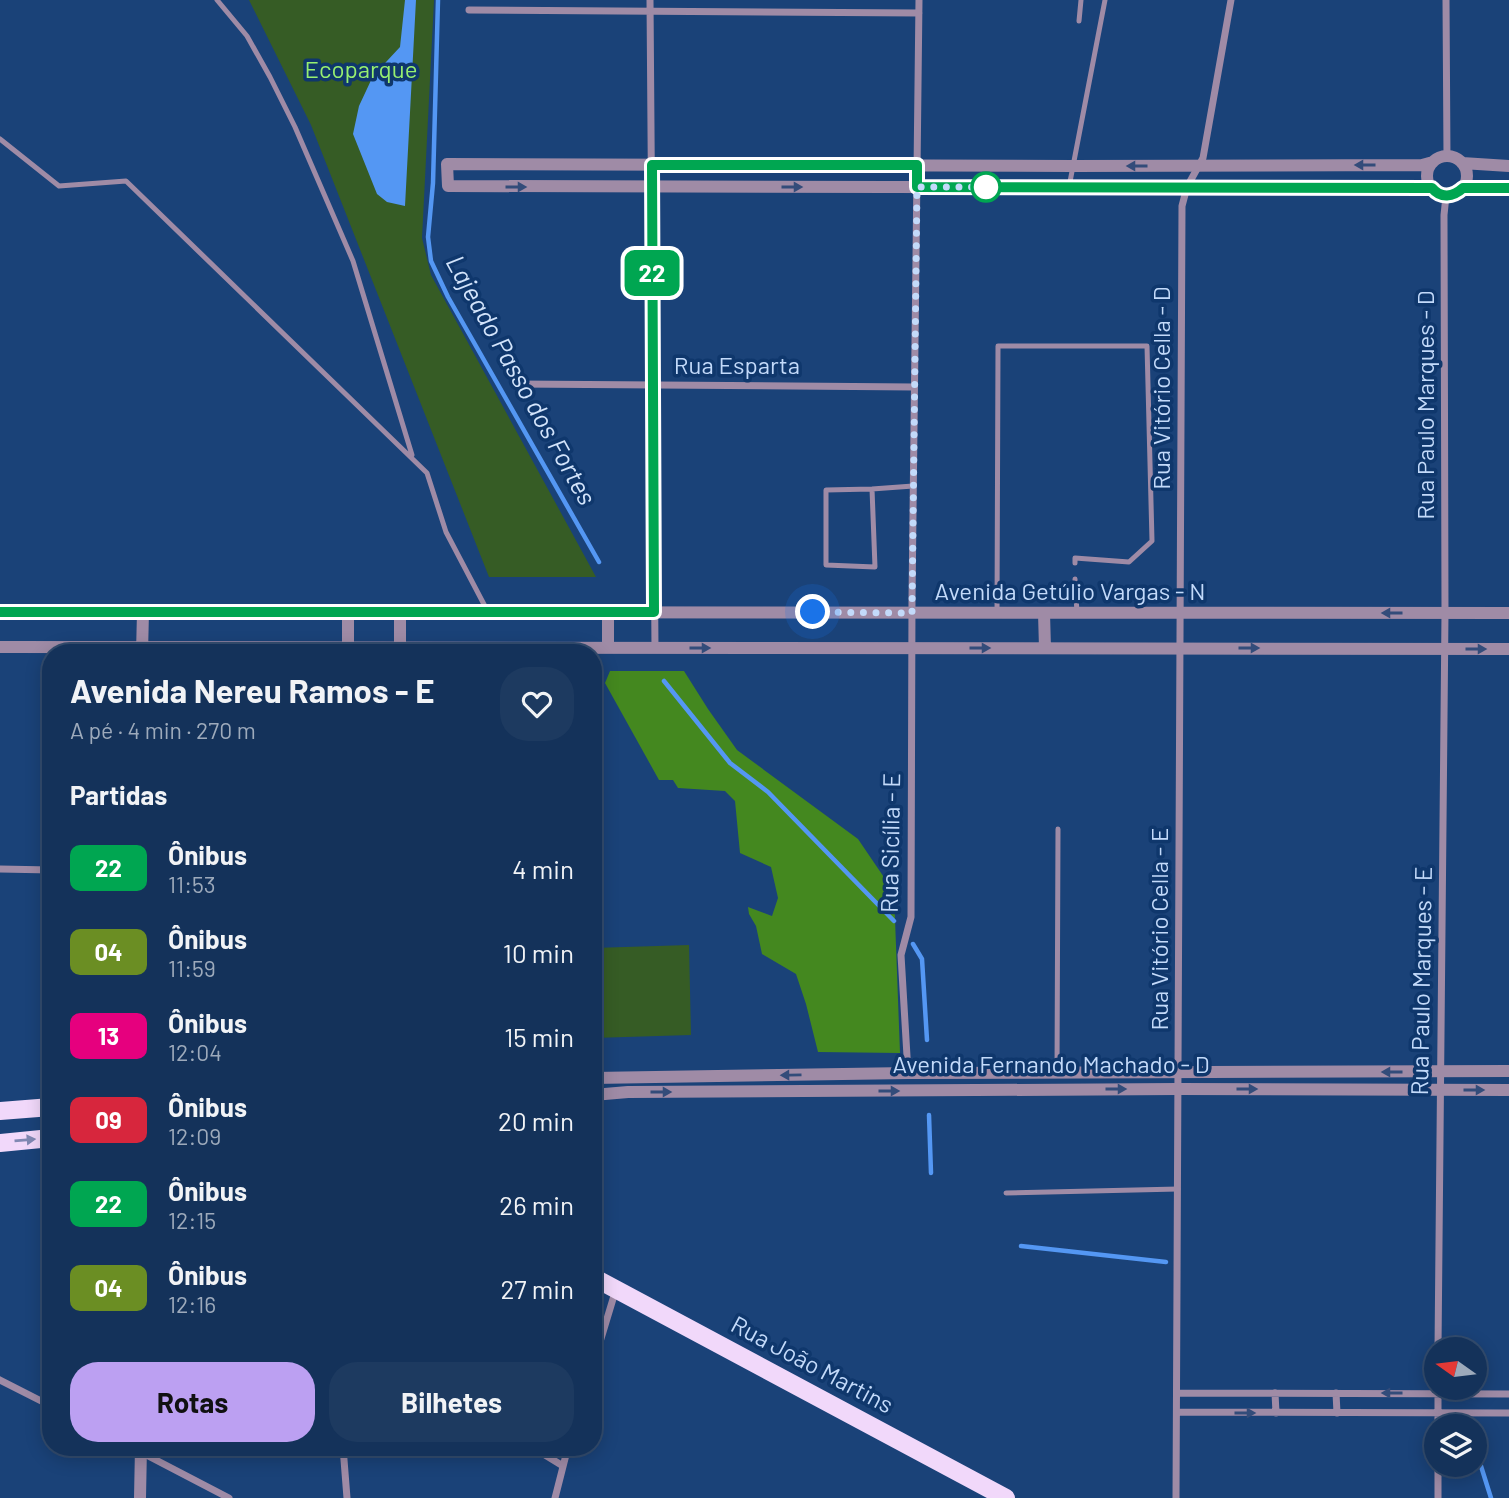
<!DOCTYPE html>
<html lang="pt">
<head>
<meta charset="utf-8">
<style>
	body { margin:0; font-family:Barlow,sans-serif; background:#1d3a60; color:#f1f3f6; height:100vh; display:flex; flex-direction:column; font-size:26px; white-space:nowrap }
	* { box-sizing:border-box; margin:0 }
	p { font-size:23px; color:#9daabb }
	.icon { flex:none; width:38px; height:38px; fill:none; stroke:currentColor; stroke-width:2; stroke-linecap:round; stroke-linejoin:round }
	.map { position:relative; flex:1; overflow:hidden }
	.panel { position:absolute; left:42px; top:644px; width:560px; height:812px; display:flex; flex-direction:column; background:#14325a; border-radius:28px; box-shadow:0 4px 18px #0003,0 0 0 2px #334d70 }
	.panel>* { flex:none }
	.badge { padding:0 14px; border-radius:10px; font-size:24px; line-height:46px }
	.needle { width:46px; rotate:284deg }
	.buttons { position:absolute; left:1424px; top:1337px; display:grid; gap:14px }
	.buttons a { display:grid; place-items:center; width:63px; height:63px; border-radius:50%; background:#14325a; box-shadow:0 4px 18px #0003,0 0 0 2px #334d70; font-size:35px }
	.you { position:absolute; width:35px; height:35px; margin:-18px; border:5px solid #fff; border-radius:50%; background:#1a73e8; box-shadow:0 0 0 10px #1a73e833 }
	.map>.badge { position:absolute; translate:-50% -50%; box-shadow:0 0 0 4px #fff }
	h2 { padding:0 28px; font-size:26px; line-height:63px }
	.round { display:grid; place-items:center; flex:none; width:74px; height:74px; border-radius:28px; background:#1d3a60 }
	.head { display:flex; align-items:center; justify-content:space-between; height:119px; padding:0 28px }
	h1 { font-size:33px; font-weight:700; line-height:52px }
	.action { display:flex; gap:14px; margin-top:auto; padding:14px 28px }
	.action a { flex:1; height:80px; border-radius:28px; background:#bca0f2; color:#111; font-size:28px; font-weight:700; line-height:80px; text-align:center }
	.action a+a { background:#1d3a60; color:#f1f3f6 }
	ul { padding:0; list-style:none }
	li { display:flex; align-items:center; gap:21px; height:84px; padding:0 28px }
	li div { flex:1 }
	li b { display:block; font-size:26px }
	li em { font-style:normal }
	li .badge { min-width:77px; font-weight:700; text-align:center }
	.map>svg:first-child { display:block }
	.green { fill:#365c25 }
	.forest { fill:#44881f }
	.water { fill:#5497f3 }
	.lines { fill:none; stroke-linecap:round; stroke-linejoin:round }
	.stream { stroke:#5497f3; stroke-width:4.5 }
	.service { stroke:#9f8ba6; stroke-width:5 }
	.minor { stroke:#9f8ba6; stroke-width:7 }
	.tertiary { stroke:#9f8ba6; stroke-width:12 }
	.primary { stroke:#f1d8fa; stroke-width:18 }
	.oneway { fill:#334c7a }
	.oneway2 { fill:#8088b3 }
	.line-casing { stroke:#fff; stroke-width:16 }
	.line { stroke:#00a651; stroke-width:10 }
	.walk { stroke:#c3dafa; stroke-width:7; stroke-dasharray:0 12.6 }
	.stop-dot { fill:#fff; stroke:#00a651; stroke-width:3.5 }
	.labels { text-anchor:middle; stroke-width:7; stroke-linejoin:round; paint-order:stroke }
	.park-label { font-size:24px; fill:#97ef70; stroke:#0f376c }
	.street-label { font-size:24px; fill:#c3dafa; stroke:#0f376c }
	.water-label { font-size:26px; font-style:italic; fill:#d3e4fb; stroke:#0f376c }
</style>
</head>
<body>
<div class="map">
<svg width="1509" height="1498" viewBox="0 0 1509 1498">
	<rect width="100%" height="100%" fill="#1a4278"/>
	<!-- green -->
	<path class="green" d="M249,0H434L422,238L431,275L596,577H489L311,125Z
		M689,945L691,1035L593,1038V948Z"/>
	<!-- forest -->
	<path class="forest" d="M610,671H684L708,709L737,750L858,839L894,892L900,1053L818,1052L806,1004L796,974L762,954L756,926L749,914L748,907L772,916L778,898L771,867L740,853L735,801L725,791L678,788L673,780H659L605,683Z"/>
	<!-- water -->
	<path class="water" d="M405,0H416L405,206L387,202L377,194L353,134L359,106L373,76L400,47Z"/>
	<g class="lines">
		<!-- stream -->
		<path class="stream" d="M438,0L433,183L428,237L431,261L448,297L599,562
			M664,681L730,763L768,792L894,921
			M913,944L922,959L927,1040
			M929,1115L931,1173
			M1021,1246L1166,1262
			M1475,1447L1491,1498"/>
		<!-- service -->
		<path class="service" d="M217,0L247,36L270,77L295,127L353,261L412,455
			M1079,21L1081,0
			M0,139L59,186L126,181L427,473L446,532L488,612
			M1069,187L1105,0
			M872,489L875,567L826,565V490L872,489L913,486
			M1075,579L1077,613
			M997,613L998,346H1147L1152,541L1129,562L1075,558V563
			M1057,1073L1058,829
			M1006,1193L1178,1189"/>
		<!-- minor -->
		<path class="minor" d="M650,0L655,648
			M1446,0L1447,157
			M469,10L919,13
			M516,384L914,387
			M0,869L51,870
			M908,1073L901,955L911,917L912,599L919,0
			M1438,1349L1445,613L1444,215L1446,196
			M593,1365L616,1289
			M0,1380L51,1406
			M1438,1388V1426
			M1177,1393L1509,1394
			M1275,1393L1276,1413
			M1336,1393L1337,1413
			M1177,1412L1509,1413
			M131,1447L229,1498
			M343,1447L347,1498
			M532,1447L563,1466
			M1438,1465V1498
			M555,1498L568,1447
			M1176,1498L1182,206L1187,187L1203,158L1231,0"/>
		<!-- tertiary -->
		<path class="tertiary" d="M1427 176a20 20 0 1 1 40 0a20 20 0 1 1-40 0Z
			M1462,163L1509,166
			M1431,188L448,186L447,164L1073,166L1422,165L1433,162
			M1463,188H1509
			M0,612L1509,613
			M1044,613L1045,648
			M0,647L1509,649
			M348,647V612
			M400,648V612
			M608,648V612
			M142,653L143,612
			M593,1078L908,1073L1509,1071
			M593,1095L628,1092L1178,1089L1509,1090
			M140,1498L141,1447"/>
		<!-- primary -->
		<path class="primary" d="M0,1111L51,1107
			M0,1143L51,1138
			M593,1277L1006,1498"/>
	</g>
	<!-- one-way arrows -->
	<defs><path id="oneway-solid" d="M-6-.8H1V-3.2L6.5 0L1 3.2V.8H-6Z" transform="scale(1.75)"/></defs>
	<g class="oneway">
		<use href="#oneway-solid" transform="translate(1365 165) rotate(180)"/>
		<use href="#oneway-solid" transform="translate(1137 166) rotate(180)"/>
		<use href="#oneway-solid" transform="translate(516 187)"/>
		<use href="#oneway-solid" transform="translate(792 187)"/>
		<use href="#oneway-solid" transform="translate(1392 613) rotate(-180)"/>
		<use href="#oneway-solid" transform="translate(700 648)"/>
		<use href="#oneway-solid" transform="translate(980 648)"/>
		<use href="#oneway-solid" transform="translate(1249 648)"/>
		<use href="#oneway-solid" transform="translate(1476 649)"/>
		<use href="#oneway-solid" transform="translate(1392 1072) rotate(180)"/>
		<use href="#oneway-solid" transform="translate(791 1075) rotate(179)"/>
		<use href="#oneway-solid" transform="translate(1116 1089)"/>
		<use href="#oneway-solid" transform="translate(1247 1089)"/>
		<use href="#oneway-solid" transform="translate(1474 1090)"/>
		<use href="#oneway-solid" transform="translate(889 1091)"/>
		<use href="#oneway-solid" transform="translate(661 1092)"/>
		<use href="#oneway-solid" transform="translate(1392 1393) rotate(-180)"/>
		<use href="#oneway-solid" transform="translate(1245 1413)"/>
	</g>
	<use class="oneway2" href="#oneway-solid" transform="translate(25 1140) rotate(-5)"/>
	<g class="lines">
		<defs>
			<path id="line" d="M0,612H654L652,165H917V187L1432,188C1441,199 1453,197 1463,188H1509"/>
		</defs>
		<!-- line casing -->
		<use href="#line" class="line-casing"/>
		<!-- line -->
		<use href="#line" class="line"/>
		<!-- walk -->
		<path class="walk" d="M813,612L912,613L917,187H986"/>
	</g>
	<!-- markers -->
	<circle class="stop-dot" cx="986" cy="187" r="14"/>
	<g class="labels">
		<!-- park labels -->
		<g class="park-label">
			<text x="361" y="78">Ecoparque</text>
		</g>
		<!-- street labels -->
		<g class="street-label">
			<text x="737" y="374">Rua Esparta</text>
			<text transform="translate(1162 388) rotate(-90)" y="8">Rua Vitório Cella - D</text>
			<text transform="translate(1426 405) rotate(-90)" y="8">Rua Paulo Marques - D</text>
			<text x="1070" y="600">Avenida Getúlio Vargas - N</text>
			<text transform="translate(891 843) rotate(-89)" y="8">Rua Sicília - E</text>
			<text transform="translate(1160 929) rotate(-90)" y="8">Rua Vitório Cella - E</text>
			<text transform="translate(1422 981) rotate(-89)" y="8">Rua Paulo Marques - E</text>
			<text x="1051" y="1073">Avenida Fernando Machado - D</text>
			<text transform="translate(812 1365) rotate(28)" y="8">Rua João Martins</text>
		</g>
		<!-- water labels -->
		<g class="water-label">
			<text transform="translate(521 380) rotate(61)" y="9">Lajeado Passo dos Fortes</text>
		</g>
	</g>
</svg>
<div class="buttons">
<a><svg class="needle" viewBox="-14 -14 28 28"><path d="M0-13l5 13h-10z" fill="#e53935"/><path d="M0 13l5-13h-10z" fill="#9daabb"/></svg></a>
<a><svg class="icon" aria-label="layers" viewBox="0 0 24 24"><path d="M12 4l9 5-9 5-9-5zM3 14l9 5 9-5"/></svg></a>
</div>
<div class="you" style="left:813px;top:612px"></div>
<b class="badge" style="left:652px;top:273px;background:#00a651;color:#fff">22</b>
<section class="panel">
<div class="head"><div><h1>Avenida Nereu Ramos - E</h1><p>A pé · 4 min · 270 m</p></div><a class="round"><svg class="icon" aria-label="heart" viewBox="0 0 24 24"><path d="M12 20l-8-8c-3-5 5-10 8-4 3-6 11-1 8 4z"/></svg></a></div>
<h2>Partidas</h2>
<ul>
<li><span class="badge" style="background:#00a651;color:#fff">22</span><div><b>Ônibus</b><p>11:53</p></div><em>4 min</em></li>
<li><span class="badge" style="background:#6b8e23;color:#fff">04</span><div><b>Ônibus</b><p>11:59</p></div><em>10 min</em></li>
<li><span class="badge" style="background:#e6007e;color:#fff">13</span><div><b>Ônibus</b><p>12:04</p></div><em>15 min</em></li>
<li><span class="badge" style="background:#d7263d;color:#fff">09</span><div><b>Ônibus</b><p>12:09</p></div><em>20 min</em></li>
<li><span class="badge" style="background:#00a651;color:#fff">22</span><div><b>Ônibus</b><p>12:15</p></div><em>26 min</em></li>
<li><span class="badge" style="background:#6b8e23;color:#fff">04</span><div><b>Ônibus</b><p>12:16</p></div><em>27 min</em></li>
</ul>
<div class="action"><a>Rotas</a><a>Bilhetes</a></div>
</section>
</div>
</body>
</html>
